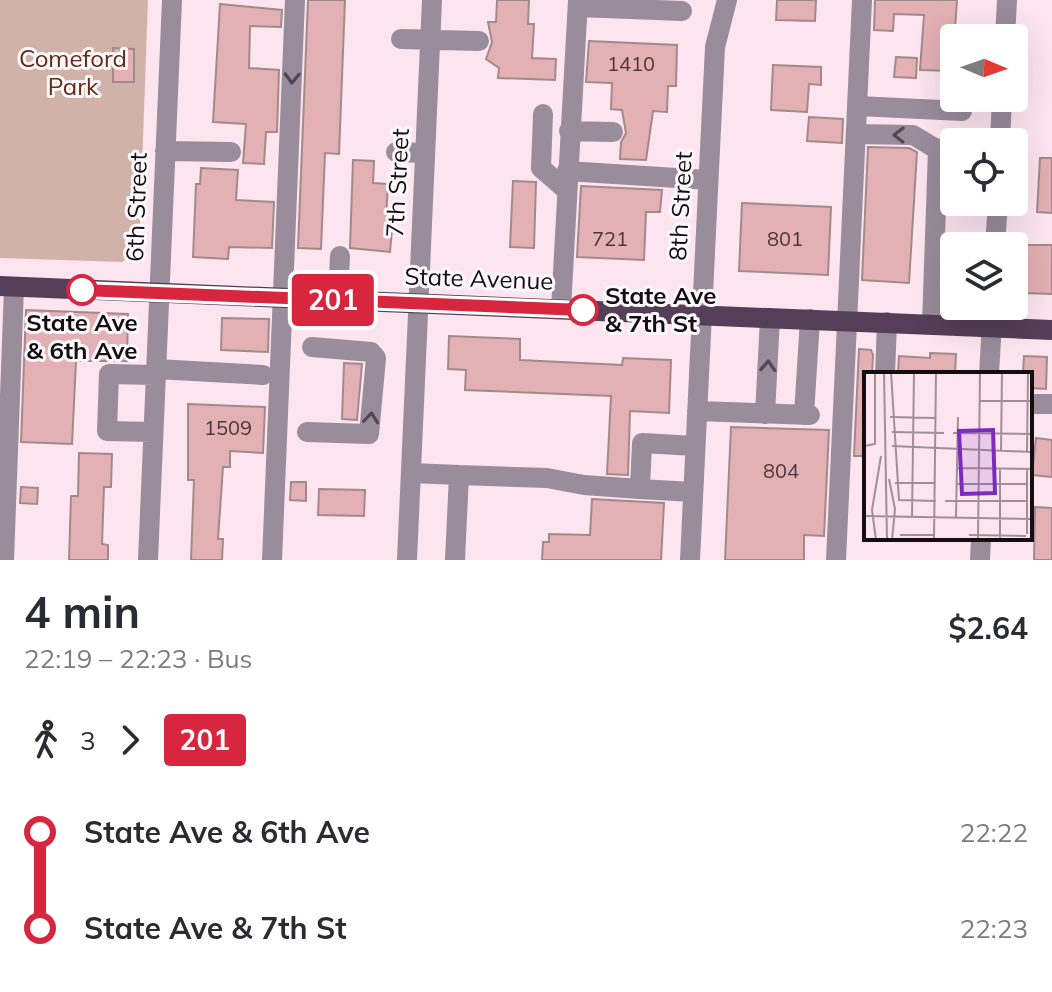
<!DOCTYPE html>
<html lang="en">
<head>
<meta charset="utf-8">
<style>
	body { margin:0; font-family:Mulish,sans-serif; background:#f2f2f3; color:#2b2b33; height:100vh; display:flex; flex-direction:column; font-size:30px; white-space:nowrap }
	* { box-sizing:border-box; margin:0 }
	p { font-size:26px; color:#7c7c81 }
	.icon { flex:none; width:44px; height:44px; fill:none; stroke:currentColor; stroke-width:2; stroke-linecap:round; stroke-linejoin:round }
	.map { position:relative; height:560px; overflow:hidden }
	.drawer { display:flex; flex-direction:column; background:#fff; flex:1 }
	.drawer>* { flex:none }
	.badge { padding:0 16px; border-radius:6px; font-size:28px; line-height:52px }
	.needle { width:52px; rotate:92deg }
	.tools { position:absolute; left:940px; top:24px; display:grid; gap:16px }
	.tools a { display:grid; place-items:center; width:88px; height:88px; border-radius:8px; background:#fff; box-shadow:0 8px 32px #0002; font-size:40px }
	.map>.badge { position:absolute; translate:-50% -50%; box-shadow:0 0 0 4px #fff }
	.legs { display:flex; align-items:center; gap:12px; height:88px; padding:0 24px; font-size:26px }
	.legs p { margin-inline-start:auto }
	.overview { display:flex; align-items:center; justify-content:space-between; height:136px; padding:0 24px }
	h1 { font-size:44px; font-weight:700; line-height:60px }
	ul { padding:0 24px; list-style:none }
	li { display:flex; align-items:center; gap:28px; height:96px; font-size:30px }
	li i { display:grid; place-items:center; width:12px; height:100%; margin:0 10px; background:currentColor }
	li i::after { content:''; width:20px; height:20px; margin:-10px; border:6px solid; border-radius:50%; background:#fff }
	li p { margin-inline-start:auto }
	li:first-child i { background:linear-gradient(#0000 50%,currentColor 0) }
	li:last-child i { background:linear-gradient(currentColor 50%,#0000 0) }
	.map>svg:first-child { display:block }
	.green { fill:#d0b2a8 }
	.building { fill:#e3b0b3; stroke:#a28a8c; stroke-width:2 }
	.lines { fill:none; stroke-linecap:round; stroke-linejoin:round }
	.minor { stroke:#998c9b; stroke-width:20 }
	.major { stroke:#553e57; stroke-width:20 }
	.oneway { stroke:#50474f }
	.line-1-casing { stroke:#fff; stroke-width:18 }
	.line-1 { stroke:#d7263d; stroke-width:12 }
	.stop-1-dot { fill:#fff; stroke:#d7263d; stroke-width:4 }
	.labels { text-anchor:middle; stroke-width:6; stroke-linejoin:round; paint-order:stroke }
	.number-label { font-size:20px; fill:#48363a }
	.park-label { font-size:24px; fill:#632a15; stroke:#fdf8fb }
	.street-label { font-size:24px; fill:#150e11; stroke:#fdf8fb }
	.stop-label { font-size:24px; font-weight:bold; fill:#150e11; stroke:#fdf8fb; text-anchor:start }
	.inset-road { fill:none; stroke:#a08f97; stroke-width:2 }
	.view { fill:#7b2cbf; fill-opacity:0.15; stroke:#7b2cbf; stroke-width:4 }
	.inset-edge { fill:none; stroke:#150e11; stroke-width:4 }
</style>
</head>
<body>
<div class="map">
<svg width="1052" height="560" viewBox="0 0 1052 560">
	<rect width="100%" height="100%" fill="#fde5f0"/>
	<!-- green -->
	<path class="green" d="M0,0H148L139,251L122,262L0,258Z"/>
	<!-- building -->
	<path class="building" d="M308,0H345L339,154L325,153L321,249L298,248Z
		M497,0H529L528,24H534L532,58L556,59L555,80L498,78L499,68L486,59L492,42L488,22H496Z
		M777,0H816L815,21L776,20Z
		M875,0H957L952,71L920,70L924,15L894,14L893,31L874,30Z
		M220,4L282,10L281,27L250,26L249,68L279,70L277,132H266L264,164L243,163L246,124L213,122Z
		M589,41L677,45L676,86H668L667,112L653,111L646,160L620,159L621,142L626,133L622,110L611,109L612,83L586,82Z
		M113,48L134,49V82H113Z
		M896,57L917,58L916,78L894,77Z
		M773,65L821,67V85L809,84L807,112L771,110Z
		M809,117L843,119L842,143L807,141Z
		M868,147L909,148L917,152L909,283L862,280Z
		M1040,158H1052V213L1037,212Z
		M353,160L374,161L373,183L388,184L386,217L393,218L390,252L350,248Z
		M201,168L238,170L236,200L274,202L272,248L229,247L228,259L193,257L196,184H200Z
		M513,181L536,182L534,248L510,247Z
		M581,186L662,190L660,212H646L644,260L577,257Z
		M742,203L831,207L828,275L739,271Z
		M1026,245H1052V294L1024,293Z
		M26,310L128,314L127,361H76L72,444L21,442Z
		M222,318L269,319L268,352L221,350Z
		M449,336L520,339V360L622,365L623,358L671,360L669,413L630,411L628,475L607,474L611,396L465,390L466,370L448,369Z
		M859,349L871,350L873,355L872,374H866V456H854Z
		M930,353L956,354L955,374H898L899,356L930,358Z
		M1024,356L1047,357L1046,389L1030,388V374H1023Z
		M344,363L362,364L357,420L342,419Z
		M188,404L265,407L263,453L230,451V467H223L218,539H223L222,560H191L194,480H188Z
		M731,427L829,430L824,536L804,535V560H725Z
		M1036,438L1052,440V477L1032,475Z
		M79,453L112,454L111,487H104L102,544L108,545V560H69L71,496H78Z
		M291,482H306V501L290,500Z
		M21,487L38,488L37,504L20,503Z
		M319,489L365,490L364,516L318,515Z
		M592,499L664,503L661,560H542L543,542H549V534L590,535Z
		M1035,507L1052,508V560H1034Z"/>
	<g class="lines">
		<!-- minor -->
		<path class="minor" d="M578,7L682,11
			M1005,38L1007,0
			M401,39L479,41
			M858,106L962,111
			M543,114L541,168L565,189
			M569,131L613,132
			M856,134L913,135L938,150
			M956,142H1000
			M1000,142L1002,98
			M165,151L231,152
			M396,152L425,153
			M567,171L708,180
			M995,246L998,202
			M338,300L340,256
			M561,309L578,0
			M932,324L938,150L954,143
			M156,369L263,375
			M885,374L887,322
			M989,374L993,306
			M1030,404H1052
			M697,411L810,415
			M765,414L770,318
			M804,415L810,319
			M153,432L107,431L109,374L155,375
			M307,432L369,434L376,358L371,352L312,347
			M411,473L459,475L455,560
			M459,475L547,478L584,485L640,489
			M693,492L640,489L642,443L695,446
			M4,560L14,287
			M148,560L172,0
			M272,560L295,0
			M407,560L432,0
			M690,560L715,47L727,0
			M836,560L862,0
			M980,560L981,538"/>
		<!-- major -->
		<path class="major" d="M0,286L1052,330"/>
	</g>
	<!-- one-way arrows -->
	<defs><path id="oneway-chevron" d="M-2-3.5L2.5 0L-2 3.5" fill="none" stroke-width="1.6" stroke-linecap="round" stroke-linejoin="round" transform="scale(2)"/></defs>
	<g class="oneway">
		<use href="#oneway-chevron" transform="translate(292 78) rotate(92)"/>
		<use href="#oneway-chevron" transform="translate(899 135) rotate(-179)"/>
		<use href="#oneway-chevron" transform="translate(768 366) rotate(-87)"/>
		<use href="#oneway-chevron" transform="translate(371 418) rotate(-84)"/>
	</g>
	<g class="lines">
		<defs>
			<path id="line-1" d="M82,290L583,310"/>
		</defs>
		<!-- line-1 casing -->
		<use href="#line-1" class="line-1-casing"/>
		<!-- line-1 -->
		<use href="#line-1" class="line-1"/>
	</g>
	<!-- markers -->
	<g class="stop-1-dot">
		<circle cx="82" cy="290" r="14"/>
		<circle cx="583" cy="310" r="14"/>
	</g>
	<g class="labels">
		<!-- number labels -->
		<g class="number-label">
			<text x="631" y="71">1410</text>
			<text x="610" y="246">721</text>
			<text x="785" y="246">801</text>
			<text x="228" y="435">1509</text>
			<text x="781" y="478">804</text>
		</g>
		<!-- park labels -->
		<g class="park-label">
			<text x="73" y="67">Comeford<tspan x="73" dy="28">Park</tspan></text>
		</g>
		<!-- street labels -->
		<g class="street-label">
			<text transform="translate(398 183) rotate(-87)" y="8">7th Street</text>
			<text transform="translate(681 206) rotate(-87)" y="8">8th Street</text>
			<text transform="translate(137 207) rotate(-88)" y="8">6th Street</text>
			<text transform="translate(479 279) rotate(2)" y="8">State Avenue</text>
		</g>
		<!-- stop labels -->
		<g class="stop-label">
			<text x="605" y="304">State Ave<tspan x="605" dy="28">&amp; 7th St</tspan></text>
			<text x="82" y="331" text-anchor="middle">State Ave<tspan x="82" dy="28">&amp; 6th Ave</tspan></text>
		</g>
	</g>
	<!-- overview -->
	<g transform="translate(864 372)">
		<rect width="168" height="168" fill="#fde5f0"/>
		<path class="inset-road" d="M20,0L23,168M27,0L35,128L72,129M115,29H168M26,45L71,46M28,60L80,61M89,61L168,62M0,74L11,72V0M28,74L168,80M137,79L138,0M163,80L164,0M93,96L168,97M25,107L31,137L28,168M31,111H71M93,112H163M81,129H163M0,144L168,147M48,145L50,0M92,145L94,45M163,162V97M36,163H70M105,163L162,164M12,168L8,138L17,84M70,168L72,0M114,168L116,0M136,168V96"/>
		<path class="view" d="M129,58L131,121L98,122L95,59Z"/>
		<rect width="168" height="168" class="inset-edge"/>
	</g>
</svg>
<div class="tools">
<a><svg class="needle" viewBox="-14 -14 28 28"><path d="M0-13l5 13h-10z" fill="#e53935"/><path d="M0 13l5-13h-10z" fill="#7c7c81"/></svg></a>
<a><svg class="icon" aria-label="locate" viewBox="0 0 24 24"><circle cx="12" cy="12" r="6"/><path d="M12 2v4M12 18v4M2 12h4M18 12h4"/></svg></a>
<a><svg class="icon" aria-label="layers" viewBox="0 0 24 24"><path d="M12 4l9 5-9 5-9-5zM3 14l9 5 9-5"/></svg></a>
</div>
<b class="badge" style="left:333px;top:300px;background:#d7263d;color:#fff">201</b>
</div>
<section class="drawer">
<div class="overview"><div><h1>4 min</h1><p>22:19 – 22:23 · Bus</p></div><b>$2.64</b></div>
<div class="legs"><svg class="icon" aria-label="walk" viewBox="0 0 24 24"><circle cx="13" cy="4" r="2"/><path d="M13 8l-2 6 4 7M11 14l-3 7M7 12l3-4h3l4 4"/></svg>3<svg class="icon" aria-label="forward" viewBox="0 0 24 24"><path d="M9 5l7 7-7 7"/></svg><b class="badge" style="background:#d7263d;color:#fff">201</b></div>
<ul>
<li><i style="color:#d7263d"></i><b>State Ave &amp; 6th Ave</b><p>22:22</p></li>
<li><i style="color:#d7263d"></i><b>State Ave &amp; 7th St</b><p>22:23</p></li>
</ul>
</section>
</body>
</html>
